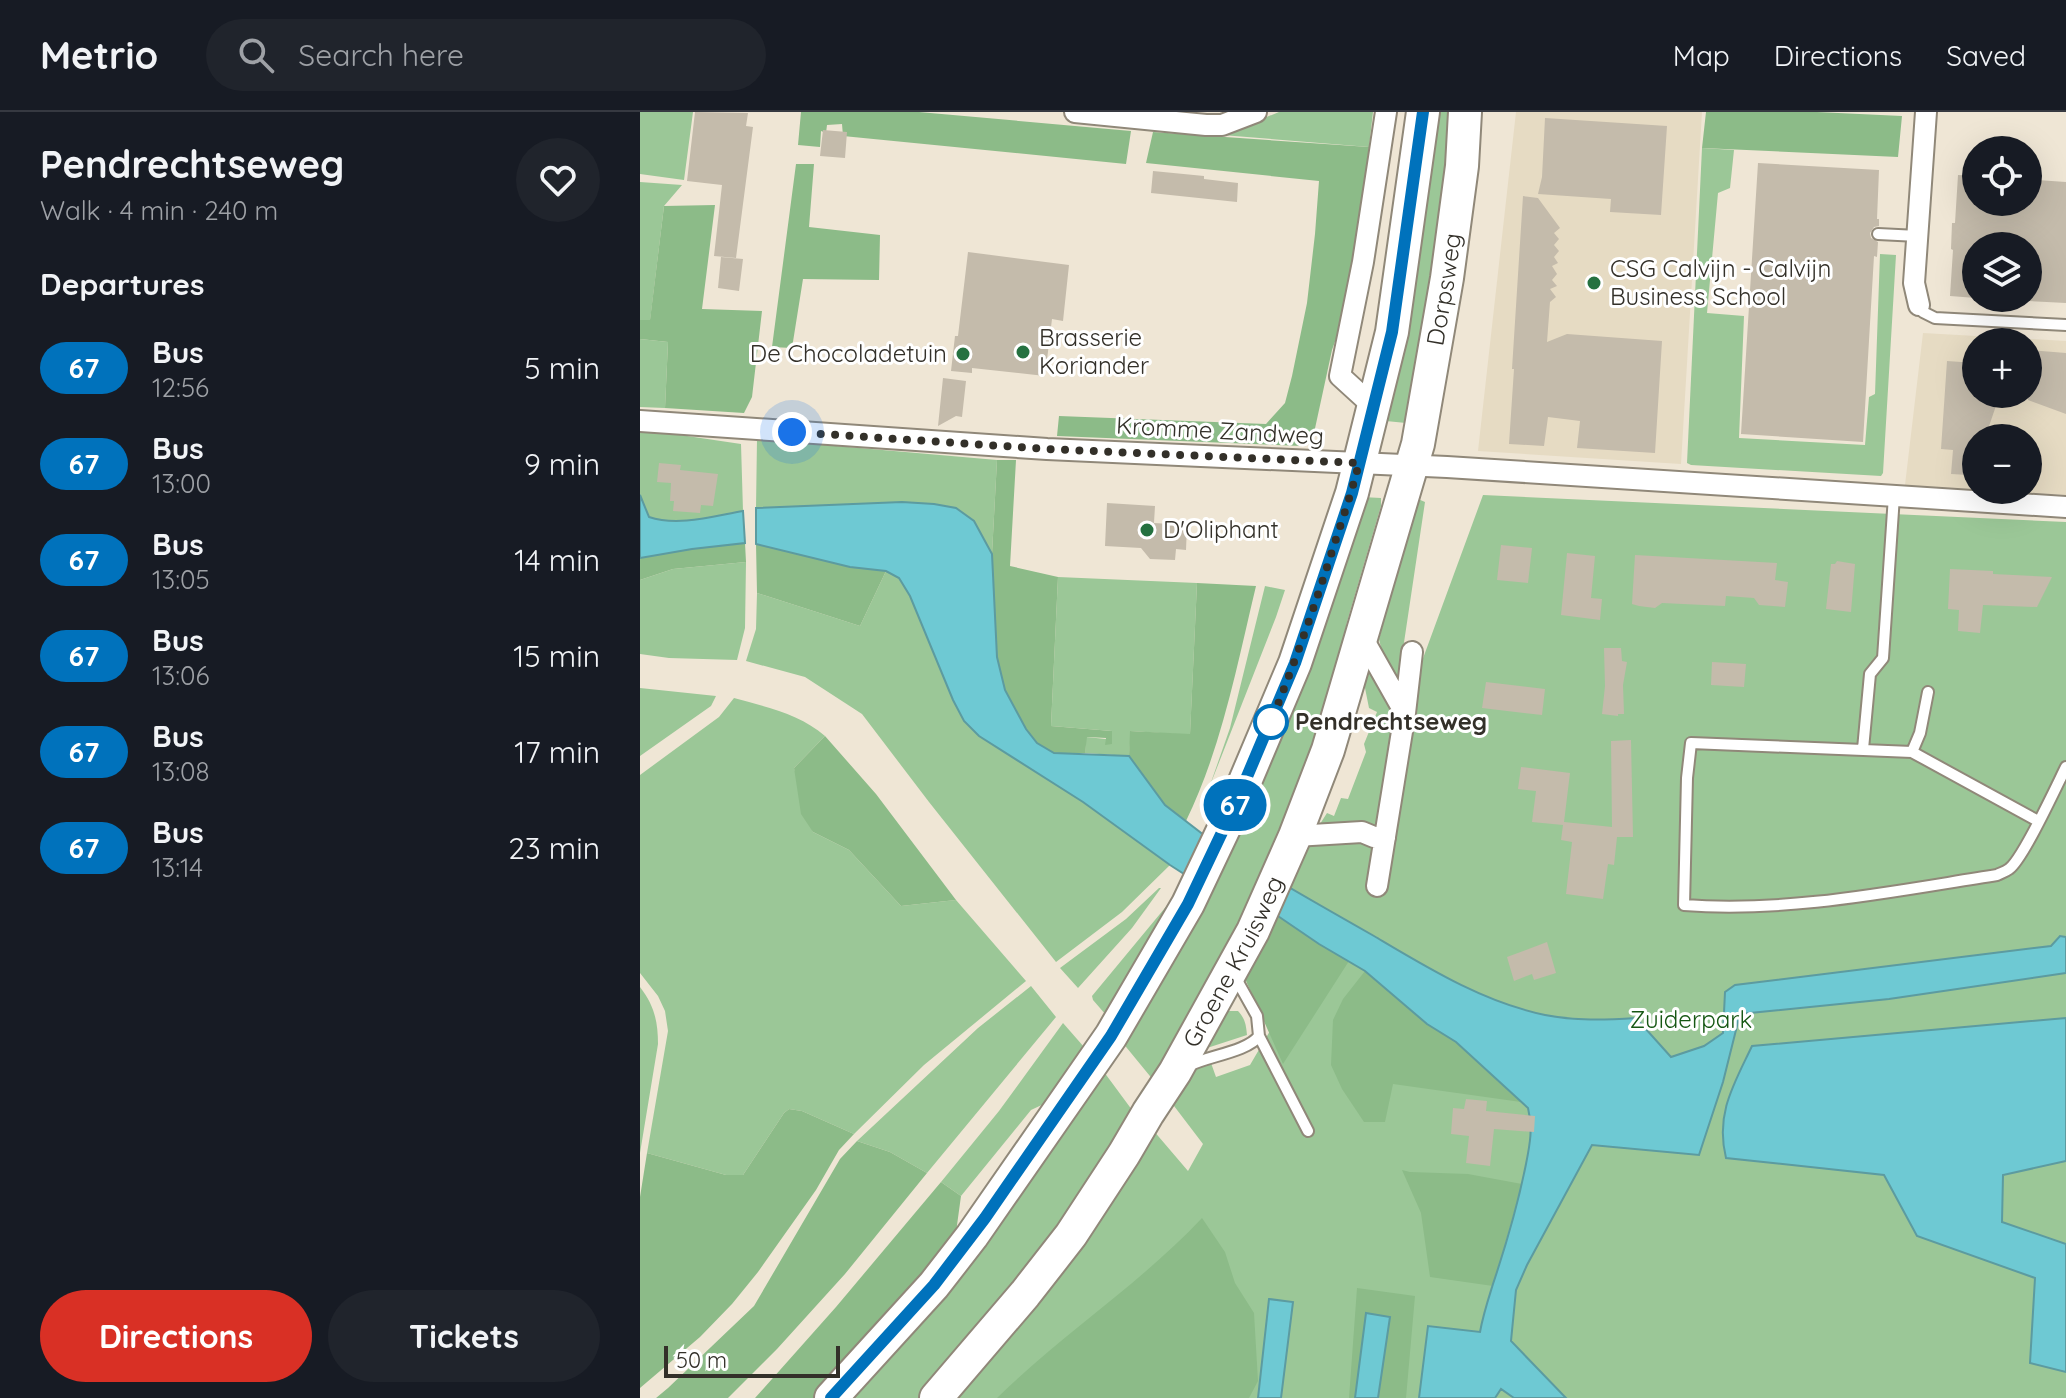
<!DOCTYPE html>
<html lang="en">
<head>
<meta charset="utf-8">
<style>
	body { margin:0; font-family:Quicksand,sans-serif; background:#20242c; color:#f1f3f6; height:100vh; display:flex; flex-direction:column; font-size:30px; white-space:nowrap }
	* { box-sizing:border-box; margin:0 }
	p { font-size:26px; color:#9ea1a6 }
	.icon { flex:none; width:44px; height:44px; fill:none; stroke:currentColor; stroke-width:2; stroke-linecap:round; stroke-linejoin:round }
	.map { position:relative; flex:1; overflow:hidden }
	.panel { display:flex; flex-direction:column; background:#171b24; width:640px }
	.panel>* { flex:none }
	.badge { padding:0 16px; border-radius:26px; font-size:28px; line-height:52px }
	.fabs { position:absolute; left:1322px; top:24px; display:grid; gap:16px }
	.fabs a { display:grid; place-items:center; width:80px; height:80px; border-radius:50%; background:#171b24; box-shadow:0 8px 32px #0002; font-size:40px }
	.scale { position:absolute; left:24px; bottom:20px; width:176px; box-sizing:border-box; padding-left:8px; border:4px solid #333029; border-top:0; font-size:22px; line-height:28px; white-space:nowrap; color:#333029; -webkit-text-stroke:6px #fff; paint-order:stroke }
	.you { position:absolute; width:40px; height:40px; margin:-20px; border:6px solid #fff; border-radius:50%; background:#1a73e8; box-shadow:0 0 0 12px #1a73e833 }
	.map>.badge { position:absolute; translate:-50% -50%; box-shadow:0 0 0 4px #fff }
	h2 { padding:0 40px; font-size:30px; line-height:72px }
	.round { display:grid; place-items:center; flex:none; width:84px; height:84px; border-radius:42px; background:#20242c }
	.summary { display:flex; align-items:center; justify-content:space-between; height:136px; padding:0 40px }
	h1 { font-size:38px; font-weight:700; line-height:60px }
	.action { display:flex; gap:16px; margin-top:auto; padding:16px 40px }
	.action a { flex:1; height:92px; border-radius:48px; background:#d93025; color:#fff; font-size:32px; font-weight:700; line-height:92px; text-align:center }
	.action a+a { background:#20242c; color:#f1f3f6 }
	ul { padding:0; list-style:none }
	li { display:flex; align-items:center; gap:24px; height:96px; padding:0 40px }
	li div { flex:1 }
	li b { display:block; font-size:30px }
	li em { font-style:normal }
	li .badge { min-width:88px; font-weight:700; text-align:center }
	header { display:flex; align-items:center; gap:48px; box-sizing:border-box; height:112px; padding:0 40px; background:#171b24; border-bottom:2px solid #363941 }
	header strong { font-size:38px }
	nav { display:flex; gap:44px; margin-inline-start:auto; font-size:28px }
	.search { width:560px; height:72px; background:#20242c; display:flex; align-items:center; gap:20px; box-sizing:border-box; padding:0 28px; border-radius:44px; color:#9ea1a6; font-size:30px }
	main { display:flex; flex:1; min-height:0 }
	.map>svg:first-child { display:block }
	.built { fill:#e6dbc3; fill-rule:evenodd }
	.green { fill:#9bc797 }
	.forest { fill:#8cbb88 }
	.water { fill:#6ec9d3; stroke:#5c9ba0; stroke-width:2 }
	.building { fill:#c4bbab }
	.lines { fill:none; stroke-linecap:round; stroke-linejoin:round }
	.service-casing { stroke:#908879; stroke-width:14 }
	.minor-casing { stroke:#908879; stroke-width:24 }
	.primary-casing { stroke:#908879; stroke-width:36 }
	.service { stroke:#fff; stroke-width:10 }
	.minor { stroke:#fff; stroke-width:20 }
	.primary { stroke:#fff; stroke-width:32 }
	.line-casing { stroke:#fff; stroke-width:18 }
	.line { stroke:#0072bc; stroke-width:12 }
	.walk { stroke:#333029; stroke-width:8; stroke-dasharray:0 14.4 }
	.poi-dot { fill:#257140; stroke:#fff; stroke-width:3 }
	.stop-dot { fill:#fff; stroke:#0072bc; stroke-width:4 }
	.labels { text-anchor:middle; stroke-width:6; stroke-linejoin:round; paint-order:stroke }
	.poi-label { font-size:24px; fill:#333029; stroke:#fff; text-anchor:start }
	.street-label { font-size:24px; fill:#333029; stroke:#fff }
	.stop-label { font-size:24px; font-weight:bold; fill:#333029; stroke:#fff; text-anchor:start }
	.park-label { font-size:24px; fill:#165713; stroke:#fff }
</style>
</head>
<body>
<header>
<strong>Metrio</strong>
<div class="search"><svg class="icon" aria-label="search" viewBox="0 0 24 24"><circle cx="10" cy="10" r="6"/><path d="M15 15l6 6"/></svg>Search here</div>
<nav><a>Map</a><a>Directions</a><a>Saved</a></nav>
</header>
<main>
<section class="panel">
<div class="summary"><div><h1>Pendrechtseweg</h1><p>Walk · 4 min · 240 m</p></div><a class="round"><svg class="icon" aria-label="heart" viewBox="0 0 24 24"><path d="M12 20l-8-8c-3-5 5-10 8-4 3-6 11-1 8 4z"/></svg></a></div>
<h2>Departures</h2>
<ul>
<li><span class="badge" style="background:#0072bc;color:#fff">67</span><div><b>Bus</b><p>12:56</p></div><em>5 min</em></li>
<li><span class="badge" style="background:#0072bc;color:#fff">67</span><div><b>Bus</b><p>13:00</p></div><em>9 min</em></li>
<li><span class="badge" style="background:#0072bc;color:#fff">67</span><div><b>Bus</b><p>13:05</p></div><em>14 min</em></li>
<li><span class="badge" style="background:#0072bc;color:#fff">67</span><div><b>Bus</b><p>13:06</p></div><em>15 min</em></li>
<li><span class="badge" style="background:#0072bc;color:#fff">67</span><div><b>Bus</b><p>13:08</p></div><em>17 min</em></li>
<li><span class="badge" style="background:#0072bc;color:#fff">67</span><div><b>Bus</b><p>13:14</p></div><em>23 min</em></li>
</ul>
<div class="action"><a>Directions</a><a>Tickets</a></div>
</section>
<div class="map">
<svg width="1426" height="1286" viewBox="0 0 1426 1286">
	<rect width="100%" height="100%" fill="#efe6d5"/>
	<!-- built -->
	<path class="built" d="M876,0H1062L1041,352L838,339Z
		M1283,221L1426,229V383L1343,378H1388V326H1336V378L1265,373ZM1336,230H1388V282H1336Z"/>
	<!-- green -->
	<path class="green" d="M0,0H53L44,68L0,62Z
		M639,0H733L729,35L582,23Z
		M799,0H814L809,67L766,311L746,309L744,305L781,123Z
		M1062,36L1094,38L1090,76L1078,81L1067,201L1104,204L1099,326L1225,333L1229,285L1235,282L1240,142L1256,143L1243,361L1241,364L1051,353L1047,351Z
		M0,70L42,73L24,94L10,209L0,208Z
		M0,227L28,230L25,296L0,295Z
		M0,317L101,332L103,399C74,404 39,415 9,405L0,383Z
		M117,327L357,348L352,442L334,409L262,390L116,396Z
		M843,383L1426,410V1286H312L513,1018L548,1059L563,1032L531,990L555,956L571,951L576,965L610,953L672,847L644,773L656,745L682,713L680,712L687,701L694,704L701,686L708,687L726,640L724,632L737,600L729,596L724,571L730,555L755,600L753,628Z
		M722,385L741,386V394L707,510L686,606L643,716L568,882L514,969L482,930Z
		M778,387L785,390L759,564H754L743,544L739,527Z
		M106,450L105,516L97,548L29,546L0,542V468L33,457Z
		M246,459L259,466L270,484L313,588L324,609L339,624L443,690L530,753L482,800L416,850L289,690L222,602L165,565L106,549L116,517L117,481L220,514Z
		M418,465L557,471L550,623L491,619L489,644L445,641L446,625L466,627L472,619L411,614Z
		M625,474L645,478L636,505L569,676L590,616Z
		M0,576L76,584L71,594L0,644Z
		M94,586C126,595 160,602 185,624L154,656L173,720L209,738L261,794L316,788L386,869L284,953L214,1022L162,999L149,997L144,1001L103,1063H86L7,1041L28,919L25,899L18,884L0,861V663L79,605Z
		M519,776H521L492,816L438,876L420,856L486,807Z
		M534,785L466,903L453,888L452,884Z
		M391,874L416,905L287,1061L250,1040L217,1029L338,916Z
		M0,875C14,893 18,909 18,932L0,1041Z
		M589,899H598C605,907 606,912 607,923L567,936L565,934L580,904Z
		M423,911L444,935L421,984L391,998L321,1084L301,1070L359,999Z
		M464,960L495,1002L413,1125L282,1286H211L258,1237L313,1171Z"/>
	<!-- forest -->
	<path class="forest" d="M161,0H279L491,19L486,52L203,24L202,12L187,13L186,21L181,19L180,35L158,33Z
		M1066,0H1177L1262,4L1258,45L1062,36Z
		M513,20L729,35L708,193L692,238L674,321L662,334L417,324L419,304L626,312L645,291L652,264L667,191L675,122L679,69L506,51Z
		M156,52H174L169,115L240,123L239,168L163,167L152,236L132,235Z
		M75,93L62,197L122,199L112,285L104,301L25,296L28,230L0,227V208H10L24,94Z
		M357,348H376L370,454L418,465L411,614L472,619V632L465,633L466,626L447,625L445,641H414L397,631L386,617L365,578L357,545L352,442Z
		M105,431L106,450L33,457L0,468V446L52,437Z
		M116,432L210,455L246,459L220,514L117,481Z
		M557,471L616,474C597,553 582,635 546,709L525,693L489,644L490,619L550,622Z
		M185,624L236,682L316,788L261,794L209,738L173,720L161,702L154,656Z
		M632,800L679,832L709,849L643,952L606,869V856Z
		M725,859L787,912L816,930L881,990L753,972L745,1010H724L702,977L691,953L693,908L703,887Z
		M149,997L162,999L214,1022L199,1038L176,1078L118,1160L92,1192L60,1225L0,1276V1085L7,1041L86,1063H103L144,1001Z
		M217,1029L250,1040L287,1061L205,1162L137,1237L88,1286H16L28,1276L114,1194L200,1047Z
		M762,1058L770,1060L828,1062L882,1072L853,1174L790,1165L781,1101Z
		M301,1070L321,1084L314,1135L257,1200L174,1286H115L196,1195Z
		M562,1106L585,1140L595,1171L614,1201L618,1269L609,1286H357C422,1222 499,1173 562,1106Z
		M717,1176L775,1184L766,1286H709Z"/>
	<!-- water -->
	<path class="water" d="M0,383L9,405C38,415 74,404 103,399L105,431L52,437L0,446Z
		M262,390L294,392L316,396L334,409L352,442L357,545L365,578L386,617L397,631L414,641L489,644L525,693L578,734L569,778L530,753L443,690L339,624L324,609L313,588L270,484L259,466L246,459L210,455L116,432V396Z
		M623,760C660,782 697,803 734,824C788,856 843,890 905,903C935,909 965,908 996,906L1031,945L1064,934L1083,921L1085,880L1095,873L1411,834L1420,824L1426,825V861L1249,887L1100,902L1083,970L1059,1043L952,1033L887,1153L876,1178L871,1229L926,1286H874L861,1277L855,1286H779L788,1214L840,1220C843,1203 848,1188 853,1172C866,1133 878,1092 886,1052C890,1032 893,1016 888,996L816,930L787,912L725,859L679,832L632,800Z
		M1426,906V1049L1363,1063L1362,1110L1426,1132V1260L1390,1251L1395,1166L1277,1124L1244,1063L1086,1046C1075,1002 1094,972 1112,934Z
		M629,1187L653,1190L641,1286H618Z
		M726,1201L750,1205L738,1286H715Z"/>
	<!-- building -->
	<path class="building" d="M55,0L108,1L106,14L113,15L96,146L74,144L82,73L47,69Z
		M905,6L1027,14L1021,103L970,100L971,87L898,82L902,65Z
		M183,18L207,20L205,46L180,44Z
		M1118,51L1239,58L1237,107H1239V114L1234,115L1230,121L1231,126L1238,130L1237,145L1234,144L1223,330L1101,322Z
		M513,59L564,64V67L598,71L597,90L511,81Z
		M1318,63L1336,64V90H1388V79L1396,80L1397,68L1426,70V191L1388,189V134H1336V186L1310,184L1313,138L1311,137L1312,111H1315Z
		M883,84L898,86L920,116L914,121L919,127L914,133L919,139L914,145L918,151L912,154L917,162L912,168L917,174L910,177L916,185L910,190L907,230L927,222L1022,229L1015,341L937,336L940,309L908,305L904,334L869,332L874,257H872Z
		M328,140L429,153L423,209L412,207L405,264L332,256V261L311,259L315,224H318Z
		M81,145L103,147L99,179L78,176Z
		M1388,238L1426,241V302L1388,288Z
		M1307,249L1336,251V282H1360L1345,326H1336V339H1331L1329,363L1311,362L1313,338L1301,337Z
		M303,266L326,269L322,305L316,304L298,314Z
		M19,351L41,353L40,358L78,362L73,394L61,393L60,401L33,399L34,389H30L31,371L17,370Z
		M467,391L515,394L514,411L547,413L546,438L536,437L535,448L510,447L501,436L465,434Z
		M861,433L892,436L888,471L857,468Z
		M927,441L955,444L951,486L962,487L960,508L921,503Z
		M995,443L1137,451L1135,468L1148,470L1145,495L1119,493L1114,486L1086,484L1085,494L1022,491L1015,496L999,494L992,492Z
		M1197,449L1215,452L1211,500L1186,497L1191,452H1195Z
		M1310,457L1353,459V462L1412,465L1397,495L1343,493L1340,521L1318,519L1319,498L1308,497Z
		M964,536H981L982,549L987,550L983,573L984,602H978V604L962,602L965,574Z
		M1072,550L1106,552L1104,575L1071,573Z
		M846,570L905,577L902,603L842,596Z
		M991,628L993,725H977L974,753L968,752L963,787L926,782L932,730L921,728L923,713L892,710L896,679L878,677L881,655L930,661L924,710L972,715L971,629Z
		M907,830L916,861L894,868L892,862L874,869L867,845Z
		M826,987L847,989L846,999L895,1004L894,1020L854,1017L850,1054L826,1051L829,1024L811,1022L813,996L824,997Z"/>
	<g class="lines">
		<defs>
			<path id="service" d="M1238,122L1278,124
				M1279,193L1283,200L1295,206L1426,213
				M1223,637L1230,562L1243,546L1254,384
				M1272,640L1280,621L1288,580
				M1398,709L1272,640L1051,631L1047,666L1044,793C1148,801 1254,779 1357,763C1361,761 1365,760 1369,757C1383,747 1416,675 1426,655
				M594,863L617,904L619,924L668,1019
				M548,954C567,944 607,940 619,924"/>
			<path id="minor" d="M435,0L566,13H582L616,0
				M1279,193L1274,171L1286,0
				M734,295L700,264L723,150L746,0
				M0,309L407,337L807,355L1426,395
				M722,525L765,601
				M655,724L722,720L734,725L745,726
				M737,774L765,601L772,540"/>
			<g id="primary">
				<path d="M191,1286L294,1173L332,1124L471,924L548,792L595,693L655,551L712,381L752,220L783,0"/>
				<path id="s1" d="M296,1286L385,1182L431,1123L484,1042L508,1001L535,960L613,819L655,724L688,638L778,332L807,166L822,54L825,0"/>
			</g>
		</defs>
		<!-- service casing -->
		<use href="#service" class="service-casing"/>
		<!-- minor casing -->
		<use href="#minor" class="minor-casing"/>
		<!-- primary casing -->
		<use href="#primary" class="primary-casing"/>
		<!-- service -->
		<use href="#service" class="service"/>
		<!-- minor -->
		<use href="#minor" class="minor"/>
		<!-- primary -->
		<use href="#primary" class="primary"/>
	</g>
	<g class="lines">
		<defs>
			<path id="line" d="M191,1286L294,1173L345,1106L471,924L548,792L595,693L655,551L712,381L752,220L783,0"/>
		</defs>
		<!-- line casing -->
		<use href="#line" class="line-casing"/>
		<!-- line -->
		<use href="#line" class="line"/>
		<!-- walk -->
		<path class="walk" d="M152,320L407,337L719,351C712,379 703,406 694,433C675,494 654,553 630,612L631,610"/>
	</g>
	<!-- markers -->
	<g class="poi-dot">
		<circle cx="954" cy="171" r="8"/>
		<circle cx="383" cy="240" r="8"/>
		<circle cx="323" cy="242" r="8"/>
		<circle cx="507" cy="418" r="8"/>
	</g>
	<circle class="stop-dot" cx="631" cy="610" r="16"/>
	<g class="labels">
		<!-- poi labels -->
		<g class="poi-label">
			<text x="970" y="165">CSG Calvijn - Calvijn<tspan x="970" dy="28">Business School</tspan></text>
			<text x="399" y="234">Brasserie<tspan x="399" dy="28">Koriander</tspan></text>
			<text x="307" y="250" text-anchor="end">De Chocoladetuin</text>
			<text x="523" y="426">D'Oliphant</text>
		</g>
		<!-- street labels -->
		<g class="street-label">
			<text dy="8" stroke="none"><textPath href="#s1" startOffset="1238">Dorpsweg</textPath></text>
			<text transform="translate(580 319) rotate(3)" y="8">Kromme Zandweg</text>
			<text dy="8" stroke="none"><textPath href="#s1" startOffset="530">Groene Kruisweg</textPath></text>
		</g>
		<!-- stop labels -->
		<g class="stop-label">
			<text x="655" y="618">Pendrechtseweg</text>
		</g>
		<!-- park labels -->
		<g class="park-label">
			<text x="1051" y="916">Zuiderpark</text>
		</g>
	</g>
</svg>
<div class="fabs">
<a><svg class="icon" aria-label="locate" viewBox="0 0 24 24"><circle cx="12" cy="12" r="6"/><path d="M12 2v4M12 18v4M2 12h4M18 12h4"/></svg></a>
<a><svg class="icon" aria-label="layers" viewBox="0 0 24 24"><path d="M12 4l9 5-9 5-9-5zM3 14l9 5 9-5"/></svg></a>
<a>+</a>
<a>−</a>
</div>
<div class="scale">50 m</div>
<div class="you" style="left:152px;top:320px"></div>
<b class="badge" style="left:595px;top:693px;background:#0072bc;color:#fff">67</b>
</div>
</main>
</body>
</html>
